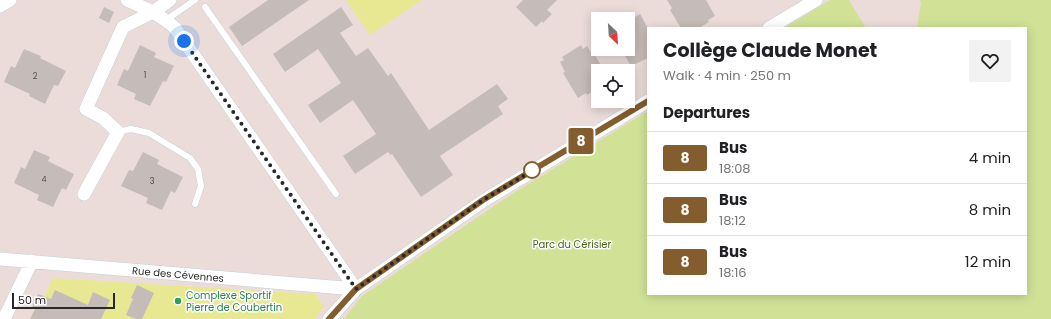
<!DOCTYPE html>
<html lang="en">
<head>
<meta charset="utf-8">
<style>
	body { margin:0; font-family:Poppins,sans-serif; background:#f2f2f2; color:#202124; height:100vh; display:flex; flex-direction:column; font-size:15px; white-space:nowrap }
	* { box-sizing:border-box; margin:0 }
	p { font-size:13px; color:#757577 }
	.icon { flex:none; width:22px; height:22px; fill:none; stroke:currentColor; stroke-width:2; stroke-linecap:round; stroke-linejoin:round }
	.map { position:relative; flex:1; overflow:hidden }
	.drawer { position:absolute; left:647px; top:27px; width:380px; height:268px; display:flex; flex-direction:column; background:#fff; border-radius:0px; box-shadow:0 2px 10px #0003 }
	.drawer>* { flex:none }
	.badge { padding:0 8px; border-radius:3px; font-size:14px; line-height:26px }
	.needle { width:26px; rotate:155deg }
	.tools { position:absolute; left:591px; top:12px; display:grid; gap:8px }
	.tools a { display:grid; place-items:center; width:44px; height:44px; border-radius:0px; background:#fff; box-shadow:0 2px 10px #0003; font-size:20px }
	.scale { position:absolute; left:12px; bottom:10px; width:103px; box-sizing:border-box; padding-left:4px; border:2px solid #282828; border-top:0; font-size:11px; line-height:14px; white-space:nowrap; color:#282828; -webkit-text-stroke:3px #fff; paint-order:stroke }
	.you { position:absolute; width:20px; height:20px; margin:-10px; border:3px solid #fff; border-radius:50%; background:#1a73e8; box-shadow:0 0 0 6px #1a73e833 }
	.map>.badge { position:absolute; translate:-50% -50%; box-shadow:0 0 0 2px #fff }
	h2 { padding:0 16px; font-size:15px; line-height:36px }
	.round { display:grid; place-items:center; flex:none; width:42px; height:42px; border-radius:0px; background:#f2f2f2 }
	.summary { display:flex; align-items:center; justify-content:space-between; height:68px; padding:0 16px }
	h1 { font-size:19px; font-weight:700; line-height:30px }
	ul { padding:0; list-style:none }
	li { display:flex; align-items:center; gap:12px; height:52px; padding:0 16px; border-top:1px solid #e0e0e0 }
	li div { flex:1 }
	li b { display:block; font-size:15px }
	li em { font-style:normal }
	li .badge { min-width:44px; font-weight:700; text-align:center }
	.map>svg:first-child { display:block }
	.green { fill:#d1e296 }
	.pitch { fill:#e9e892 }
	.building { fill:#c5bbb9 }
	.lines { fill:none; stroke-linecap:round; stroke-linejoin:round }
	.service-casing { stroke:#c5d0d7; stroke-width:7 }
	.minor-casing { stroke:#c5d0d7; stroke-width:14 }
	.service { stroke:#fff; stroke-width:6 }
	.minor { stroke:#fff; stroke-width:13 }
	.line-casing { stroke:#fff; stroke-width:9 }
	.line { stroke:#845d2e; stroke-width:6 }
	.walk { stroke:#282828; stroke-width:4; stroke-dasharray:0 7.2 }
	.stop-dot { fill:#fff; stroke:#845d2e; stroke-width:2 }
	.leisure-dot { fill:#2e9e5b; stroke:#fff; stroke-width:1.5 }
	.labels { text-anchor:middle; stroke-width:3; stroke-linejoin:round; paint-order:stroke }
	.number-label { font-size:8px; fill:#4f4d4c }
	.park-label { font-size:10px; fill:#4a641a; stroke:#fff }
	.street-label { font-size:10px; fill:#282828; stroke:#fff }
	.leisure-label { font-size:10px; fill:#27864d; stroke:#fff; text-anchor:start }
</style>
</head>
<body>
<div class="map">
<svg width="1051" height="319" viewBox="0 0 1051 319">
	<rect width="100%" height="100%" fill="#ebdcda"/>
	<!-- green -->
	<path class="green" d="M830,0H849L866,28H784Z
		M919,0H1051V319H344L362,296L422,255L512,194L648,111V294H1026V28H916L917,27L921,3Z"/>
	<!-- pitch -->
	<path class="pitch" d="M346,0H422L370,35Z
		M53,278L315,294L324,306L315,319H30L35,309L32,307L38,294L44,297Z"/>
	<!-- building -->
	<path class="building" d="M268,0H309L242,46L229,27Z
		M523,0H557L547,10L552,14L543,23L542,21L536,27L516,7Z
		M667,0H706L715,16L708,20L709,22L699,28H681L670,10L672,8Z
		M104,7L114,12L109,23L99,18Z
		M341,7L353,25L340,33L356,56L368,48L388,76L391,73L429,130L497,84L508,99L498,106L503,114L440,156L453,175L421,197L392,154L391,155L388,152L355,174L343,156L376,134L353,100L320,123L308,105L341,83L318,49L285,72L273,54Z
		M640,14L648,28V58L631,66L621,49H628V21Z
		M140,45L156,53L154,57L174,66L166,82L163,81L150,106L134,99L136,94L117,85L124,69L128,71Z
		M581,45L583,49L587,46L593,56L595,55L604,71H598V88L587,95L586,93L578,98L563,73L565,72L560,62L564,60L562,57Z
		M24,49L41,56L40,58L66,71L58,86L54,85L45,104L29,96L30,94L4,82L11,66L15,68Z
		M34,150L50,157L48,161L74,174L66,190L62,188L53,207L37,200L39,195L14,183L21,167L25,169Z
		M143,152L159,160L157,164L183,177L175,193L171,191L162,210L146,203L148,198L121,186L129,170L133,171Z
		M137,285L154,293L142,319H136L126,315L133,299L131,298Z
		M55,290L88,305L93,292L110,300L101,319H30L35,309L32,307L38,294L51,299Z"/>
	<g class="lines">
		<defs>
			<path id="service" d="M205,7L336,194
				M166,20L195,0
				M118,132L131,129L149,133L190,158L198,169L201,186L195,204"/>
			<path id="minor" d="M127,0C145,8 161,15 175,28L356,289
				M0,6L10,0
				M769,28L816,0
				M84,194L118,132L103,118L86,109L123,27L153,12L170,0
				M0,259L356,289
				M4,319L32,261
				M329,319L356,289L483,201L648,101"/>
		</defs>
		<!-- service casing -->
		<use href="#service" class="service-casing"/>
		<!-- minor casing -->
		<use href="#minor" class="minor-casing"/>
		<!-- service -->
		<use href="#service" class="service"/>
		<!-- minor -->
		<use href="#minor" class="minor"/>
	</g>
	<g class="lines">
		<defs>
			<path id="line" d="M329,319L356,289L483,200L648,101"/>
		</defs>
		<!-- line casing -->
		<use href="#line" class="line-casing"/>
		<!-- line -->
		<use href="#line" class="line"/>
		<!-- walk -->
		<path class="walk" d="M184,41L356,289L483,200L535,169L532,170"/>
	</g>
	<!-- markers -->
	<circle class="stop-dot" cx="532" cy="170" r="8"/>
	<circle class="leisure-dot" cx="178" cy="301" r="4"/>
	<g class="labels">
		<!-- number labels -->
		<g class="number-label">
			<text x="145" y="78">1</text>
			<text x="35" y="79">2</text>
			<text x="44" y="182">4</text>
			<text x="152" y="184">3</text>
		</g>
		<!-- park labels -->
		<g class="park-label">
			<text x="572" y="248">Parc du Cérisier</text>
		</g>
		<!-- street labels -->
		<g class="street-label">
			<text transform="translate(178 274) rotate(5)" y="4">Rue des Cévennes</text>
		</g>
		<!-- leisure labels -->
		<g class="leisure-label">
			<text x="186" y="299">Complexe Sportif<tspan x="186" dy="12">Pierre de Coubertin</tspan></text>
		</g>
	</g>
</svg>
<div class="tools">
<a><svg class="needle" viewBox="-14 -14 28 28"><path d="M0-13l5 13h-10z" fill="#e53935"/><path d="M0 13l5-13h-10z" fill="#757577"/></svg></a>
<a><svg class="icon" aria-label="locate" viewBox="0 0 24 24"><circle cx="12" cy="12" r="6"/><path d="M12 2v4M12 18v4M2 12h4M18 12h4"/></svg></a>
</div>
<div class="scale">50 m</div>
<div class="you" style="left:184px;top:41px"></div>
<b class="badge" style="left:581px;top:141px;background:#845d2e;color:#fff">8</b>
<section class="drawer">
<div class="summary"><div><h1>Collège Claude Monet</h1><p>Walk · 4 min · 250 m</p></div><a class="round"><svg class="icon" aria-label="heart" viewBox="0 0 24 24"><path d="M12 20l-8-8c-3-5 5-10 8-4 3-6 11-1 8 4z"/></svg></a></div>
<h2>Departures</h2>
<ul>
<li><span class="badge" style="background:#845d2e;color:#fff">8</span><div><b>Bus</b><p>18:08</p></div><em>4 min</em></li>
<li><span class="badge" style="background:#845d2e;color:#fff">8</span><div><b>Bus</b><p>18:12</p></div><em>8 min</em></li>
<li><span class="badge" style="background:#845d2e;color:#fff">8</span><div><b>Bus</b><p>18:16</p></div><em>12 min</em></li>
</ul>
</section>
</div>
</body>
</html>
